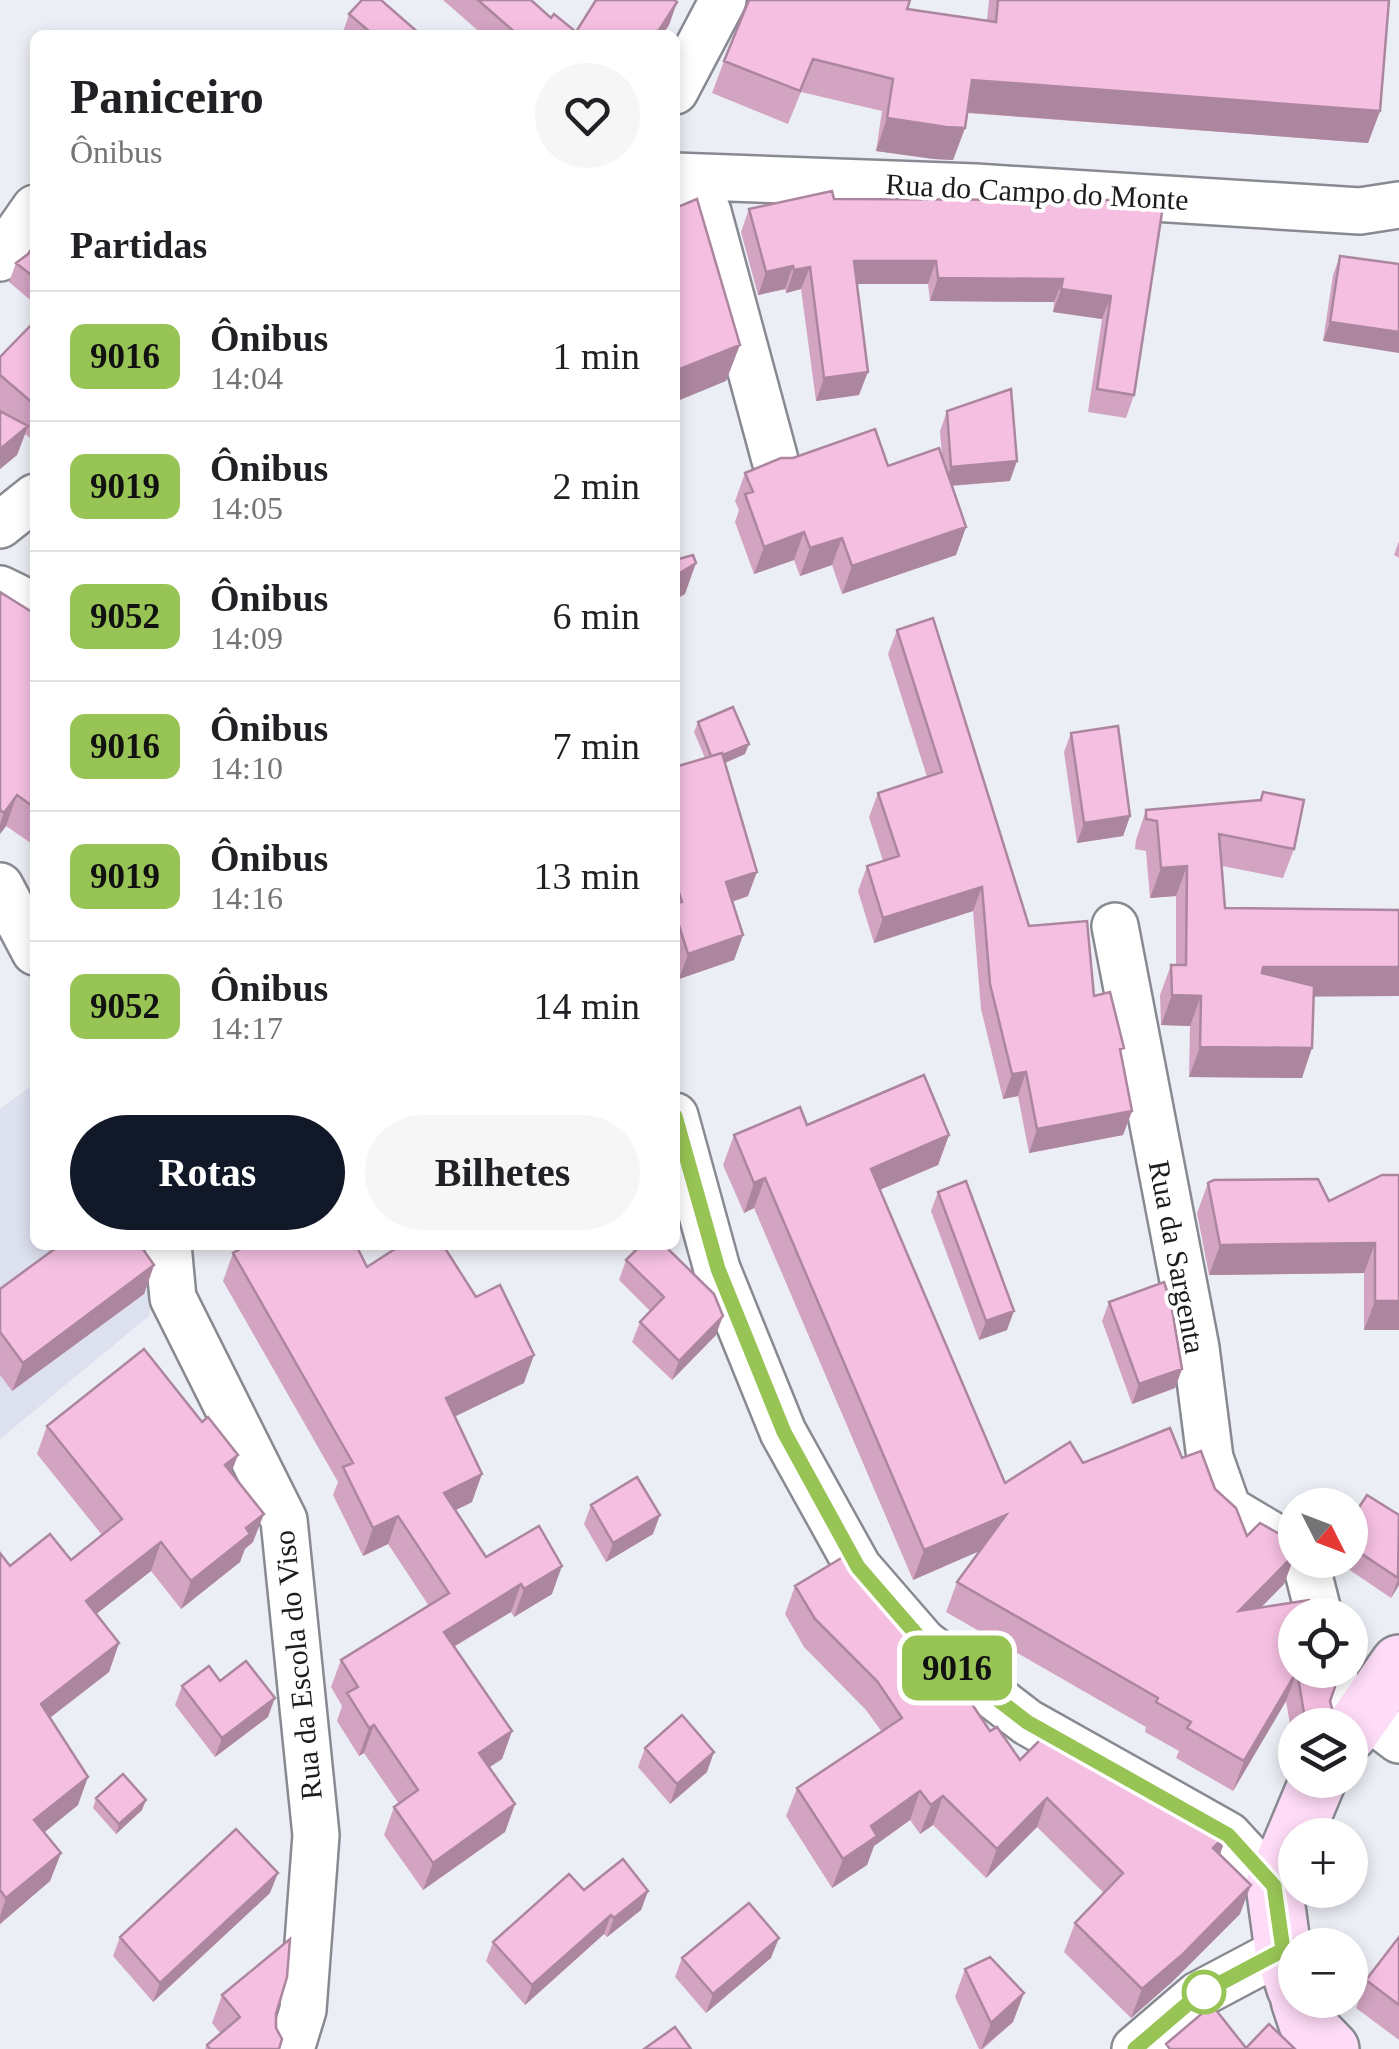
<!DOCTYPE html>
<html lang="pt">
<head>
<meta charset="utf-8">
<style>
	body { margin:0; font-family:"Times New Roman",serif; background:#f6f6f6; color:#202124; height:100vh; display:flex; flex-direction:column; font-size:38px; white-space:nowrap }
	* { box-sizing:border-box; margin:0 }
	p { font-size:32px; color:#757577 }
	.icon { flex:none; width:55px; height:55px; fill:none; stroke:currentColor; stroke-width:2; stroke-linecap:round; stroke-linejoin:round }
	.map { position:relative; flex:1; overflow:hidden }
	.side { position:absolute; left:30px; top:30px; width:650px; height:1220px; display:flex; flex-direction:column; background:#fff; border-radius:15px; box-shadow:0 5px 15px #0003 }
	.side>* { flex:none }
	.badge { padding:0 20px; border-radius:15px; font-size:35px; line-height:65px }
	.needle { width:65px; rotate:132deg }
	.fabs { position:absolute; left:1278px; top:1488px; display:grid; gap:20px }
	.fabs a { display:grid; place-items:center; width:90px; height:90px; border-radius:50%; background:#fff; box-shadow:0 5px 15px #0003; font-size:50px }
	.map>.badge { position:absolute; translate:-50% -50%; box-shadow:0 0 0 5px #fff }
	h2 { padding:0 40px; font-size:38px; line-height:90px }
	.round { display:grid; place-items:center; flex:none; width:105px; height:105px; border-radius:52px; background:#f6f6f6 }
	.summary { display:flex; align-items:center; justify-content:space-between; height:170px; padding:0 40px }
	h1 { font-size:48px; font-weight:700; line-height:75px }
	.button { display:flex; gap:20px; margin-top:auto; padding:20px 40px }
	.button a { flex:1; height:115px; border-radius:60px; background:#111827; color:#fff; font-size:40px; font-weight:700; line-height:115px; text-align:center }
	.button a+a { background:#f6f6f6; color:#202124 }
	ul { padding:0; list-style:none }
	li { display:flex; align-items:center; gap:30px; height:130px; padding:0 40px; border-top:2px solid #e0e0e0 }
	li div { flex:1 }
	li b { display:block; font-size:38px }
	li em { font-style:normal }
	li .badge { min-width:110px; font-weight:700; text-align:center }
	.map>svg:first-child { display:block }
	.built { fill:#dde1ef }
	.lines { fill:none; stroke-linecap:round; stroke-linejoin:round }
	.street-casing { stroke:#898a91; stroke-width:50 }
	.secondary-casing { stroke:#898a91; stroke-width:60 }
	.street { stroke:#fff; stroke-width:45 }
	.secondary { stroke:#fedbf7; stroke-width:55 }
	.wall { fill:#d3a4c2 }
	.shaded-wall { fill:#ac869e }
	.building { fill:#f5bfe2; stroke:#ac869e; stroke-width:2.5 }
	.line-casing { stroke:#fff; stroke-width:22 }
	.line { stroke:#98c455; stroke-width:15 }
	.stop-dot { fill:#fff; stroke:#98c455; stroke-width:5 }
	.labels { text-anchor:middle; stroke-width:8; stroke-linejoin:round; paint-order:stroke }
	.street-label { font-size:30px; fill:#1b1c1e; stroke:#fff }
</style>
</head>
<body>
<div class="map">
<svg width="1399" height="2049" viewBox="0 0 1399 2049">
	<rect width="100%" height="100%" fill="#eceef5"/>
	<!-- built -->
	<path class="built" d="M35,1083V1245H136L153,1291L149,1316L0,1439V1109Z"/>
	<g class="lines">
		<defs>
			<path id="street" d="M675,91L723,0
				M675,176L975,187L1360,211L1399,205
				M675,179L708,212L775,460
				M0,258L35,208
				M0,525L35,497
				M0,589L35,606
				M0,886L35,952
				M1115,926L1196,1348L1210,1458L1228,1509L1295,1549
				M675,1116L717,1269L783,1432L858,1567L923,1642L1027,1722L1228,1835L1274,1885
				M168,1245L173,1298L284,1520L316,1835L303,2010L291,2049
				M1305,1560L1319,1615
				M1333,1670L1339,1695L1399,1740
				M1135,2049L1198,1995L1283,1950"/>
			<path id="secondary" d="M1350,1733L1399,1663
				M1295,1988L1283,1950L1274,1885L1318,1780
				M1299,2000L1307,2024L1331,2049"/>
		</defs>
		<!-- street casing -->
		<use href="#street" class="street-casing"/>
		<!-- secondary casing -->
		<use href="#secondary" class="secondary-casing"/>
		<!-- street -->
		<use href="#street" class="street"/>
		<!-- secondary -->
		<use href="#secondary" class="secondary"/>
	</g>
	<!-- wall -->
	<path class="wall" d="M443,0H531L551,18L576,32L677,2L669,25L662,35H483Z
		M989,0H1389L1380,111L1368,143L967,113L965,128L953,160L934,159L876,151L882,111L801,92L788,124L712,93L724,61L907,9L987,20Z
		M349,14L421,35H342Z
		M834,199L1120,200L1134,395L1126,418L1088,412L1102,319L1053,312L1054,302L930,301L928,284H857L859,395L816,401L801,289L786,293L785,289L758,295L741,232L749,209Z
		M35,244V304L9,282L16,263L28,254Z
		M1340,256L1399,264L1323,341L1333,275Z
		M35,321V440L34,441L25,434L17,455L0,469V357Z
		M947,411L1010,481L952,486L966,527L956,555L842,594L832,565L800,576L794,560L754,574L735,522L739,510L735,501L745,473L888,466L942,456L940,431Z
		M1399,541V558L1394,555Z
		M0,592L35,614V846L6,826L0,834Z
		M897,630L1029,926L1094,996L1122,1056L1132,1111L1123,1135L1029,1153L1018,1096L1003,1099L981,1009L973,911L874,943L858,891L867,866L883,861L869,817L878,793L927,777L888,654Z
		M698,722L745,754L725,763L748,896L732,902L743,935L734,960L679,979L675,965V767L705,758L694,732Z
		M1071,733L1130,816L1123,836L1077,843L1064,752Z
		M1263,792L1294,849L1283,878L1222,866L1225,908L1313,997L1302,1078L1189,1077L1190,1026L1161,1025L1160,995L1171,965H1176V896L1150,898L1146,851L1135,849L1136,840L1146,810L1259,800Z
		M807,1125L949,1135L938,1165L880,1190L1005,1483L1083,1463L1182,1458L1215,1489L1247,1536L1295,1554L1284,1584L1261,1607L1295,1615L1330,1701L1335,1720L1333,1725H1295V1753L1286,1701L1233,1791L1176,1758L1179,1751L1145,1732L1146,1727L946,1612L957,1582L980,1551L913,1580L754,1208L744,1213L723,1165L734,1135Z
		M1399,1175V1330H1364V1273L1209,1275L1197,1213L1208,1183L1329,1201Z
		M938,1192L1007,1330L979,1340L931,1211Z
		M233,1253L367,1267L524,1383L454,1417L472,1502L456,1510L486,1557L552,1594L514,1617L511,1612L454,1647L512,1731L502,1759L489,1767L515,1804L505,1832L423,1890L384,1835L394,1807L399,1804L364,1753L359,1756L337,1721L342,1706L331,1687L341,1660L429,1606L388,1544L363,1556L333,1495L338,1482L223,1281Z
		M626,1260L716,1335L672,1380L632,1342L640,1322L650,1311L619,1280Z
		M154,1265L144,1294L12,1391L0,1375V1289Z
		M1109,1302L1182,1369L1175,1388L1132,1404L1102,1321Z
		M47,1426L231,1472L253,1542L244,1549L240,1562L181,1609L151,1571L96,1614L119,1643L109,1672L50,1718L78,1805L44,1832L61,1853L50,1881L0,1924V1553L10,1566L71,1560L102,1535L37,1454Z
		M591,1505L653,1534L606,1562L584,1524Z
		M1399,1515V1585L1391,1598L1335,1560H1350V1521Z
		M795,1586L958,1684L990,1731L1020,1760L1144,1797L1220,1854L1240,1914L1172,1982L1131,2018L1064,1952L1075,1923L1104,1893L1037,1827L986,1878L933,1825L920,1834L910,1820L874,1846L867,1865L832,1888L786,1816L797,1788L882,1732L866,1710L804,1647L785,1614Z
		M220,1681L268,1717L215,1757L175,1705L182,1686Z
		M645,1748L707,1772L670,1804L638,1767Z
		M96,1798L142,1810L116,1834L93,1808Z
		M584,1890L648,1891L641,1910L607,1937L604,1934L525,2005L486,1961L493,1942Z
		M270,1893L153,2002L113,1956L120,1937Z
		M1399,1937V2040L1356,2008L1366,1980Z
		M682,1958H771L706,2013L675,1977Z
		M965,1969L1013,2022L983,2049H979L955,1997Z
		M222,1995L276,2014L279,2049H205L207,2045L221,2034L212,2023Z"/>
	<!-- shaded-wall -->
	<path class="shaded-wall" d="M677,2L669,25L662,35H656Z
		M972,80L1380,111L1368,143L960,112Z
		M887,118L965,128L953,160L934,159L876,151Z
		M854,261H936L928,284H845Z
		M793,266L785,289L758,295L766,272Z
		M810,267L801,289L786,293L794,270Z
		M938,278L1063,279L1054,302L930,301Z
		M1061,289L1111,296L1102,319L1053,312Z
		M1330,322L1399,332V353L1323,341Z
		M740,345L726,381L675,402V371Z
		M868,372L859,395L816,401L824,378Z
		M28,426L17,455L0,469V449Z
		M1017,461L1010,481L944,486L951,467Z
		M966,527L956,555L842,594L852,566Z
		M804,532L794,560L754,574L764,547Z
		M842,538L832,565L800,576L810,548Z
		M696,563L685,594L675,600V576Z
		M749,744L745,754L709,770L713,760Z
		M17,795L6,826L0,834V824L4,813Z
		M1130,816L1123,836L1077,843L1084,823Z
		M1187,866L1176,896L1150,898L1161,868Z
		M757,872L748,896L717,907L726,882Z
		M982,887L973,911L874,943L883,918Z
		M743,935L734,960L679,979L688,954Z
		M1263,967H1399V996L1252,997Z
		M1172,995L1201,996L1190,1026L1161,1025Z
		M1200,1047L1312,1048L1302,1078L1189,1077Z
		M1026,1072L1018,1096L1003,1099L1012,1074Z
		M1132,1111L1123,1135L1029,1153L1037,1129Z
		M949,1135L938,1165L860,1198L871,1169Z
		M765,1178L754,1208L744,1213L754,1183Z
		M1375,1243L1364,1273L1209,1275L1220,1245Z
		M154,1265L144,1294L12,1391L23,1363Z
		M1375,1301H1399V1330H1364Z
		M1014,1311L1007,1330L979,1340L986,1321Z
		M723,1316L716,1335L672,1380L679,1361Z
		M534,1355L524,1383L435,1426L446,1398Z
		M1182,1369L1175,1388L1132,1404L1139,1384Z
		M238,1455L227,1484L225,1465Z
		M482,1474L472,1502L434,1521L444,1493Z
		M264,1514L253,1542L245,1549L240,1562L181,1609L191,1581L246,1528Z
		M660,1515L653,1534L606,1562L613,1543Z
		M1006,1515L995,1544L913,1580L924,1550Z
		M398,1516L388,1544L363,1556L373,1528Z
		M161,1542L151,1571L76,1630L86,1601Z
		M1295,1554L1284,1584L1228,1641L1239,1611Z
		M562,1566L552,1594L514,1617L524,1589Z
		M1399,1577V1585L1391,1598Z
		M521,1584L511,1612L433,1659L444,1632Z
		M119,1643L109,1672L30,1733L41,1704Z
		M1297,1671L1286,1701L1233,1791L1244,1761Z
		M275,1698L268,1717L215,1757L222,1738Z
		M1335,1720L1333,1725H1308Z
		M374,1725L364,1753L359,1756L369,1728Z
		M512,1731L502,1759L469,1781L479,1753Z
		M714,1752L707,1772L670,1804L677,1784Z
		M88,1777L78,1805L24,1849L34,1820Z
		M920,1791L910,1820L874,1846L867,1865L832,1888L843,1859L871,1826Z
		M943,1796L933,1825L920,1834L931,1805Z
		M1047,1798L1037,1827L986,1878L997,1849Z
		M146,1800L142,1810L116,1834L119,1824Z
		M515,1804L505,1832L423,1890L433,1863Z
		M1228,1833L1217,1862L1213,1848Z
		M61,1853L50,1881L0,1924V1916L6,1898Z
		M278,1873L270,1893L153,2002L160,1983Z
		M1251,1885L1240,1914L1172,1982L1131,2018L1142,1989Z
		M648,1891L641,1910L607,1937L614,1918Z
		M611,1915L604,1934L525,2005L532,1985Z
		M779,1938L771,1958L706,2013L713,1994Z
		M1024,1993L1013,2022L981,2049L991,2023Z"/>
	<!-- building -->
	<path class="building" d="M362,0H381L421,35H368L370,32L349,14Z
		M478,0H531L551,18L554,14L576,32L596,0H674L677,2L656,35H518Z
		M749,0H910L907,9L996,22L998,0H1389L1380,111L972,80L965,128L946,127L887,118L893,79L813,59L800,91L724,61Z
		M832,191L834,199L1120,200L1163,206L1134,395L1097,389L1111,296L1061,289L1063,279L938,278L936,261H854L868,372L824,378L810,267L794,270L793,266L766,272L749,209Z
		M697,199L740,345L675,371V208Z
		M35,244V278L16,263L28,254Z
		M1340,256L1399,264V332L1330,322Z
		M35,321V405L0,375V357Z
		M1011,389L1017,461L951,467L947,411Z
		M0,411L28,426L0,449Z
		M875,429L888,466L939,448L966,527L852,566L842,538L810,548L804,532L764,547L745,494L753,492L745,473L781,458H793Z
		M693,555L696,563L675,576V560Z
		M0,592L35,614V808L17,795L4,813L0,810Z
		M933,618L1029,926L1087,921L1094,996L1110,992L1124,1048L1120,1049L1132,1111L1037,1129L1026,1072L1012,1074L990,984L982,887L883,918L867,866L899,856L878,793L942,772L897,630Z
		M733,707L749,744L723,755L722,753L711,756L698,722Z
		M1118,726L1130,816L1084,823L1071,733Z
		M722,753L757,872L726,882L743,935L688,954L675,913V904L682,902L675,879V767Z
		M1263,792L1304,800L1294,849L1219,834L1225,908L1399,910V967H1263L1262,973L1314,986L1312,1048L1200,1047L1201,996L1172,995L1171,965H1186L1187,866L1161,868L1157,821L1146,819V810L1261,800Z
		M924,1075L949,1135L871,1169L1005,1483L1070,1442L1083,1463L1170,1428L1182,1458L1201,1451L1215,1489L1236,1508L1247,1536L1260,1523L1292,1541L1295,1554L1239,1611L1309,1600L1322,1610L1328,1611L1329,1615H1295V1670H1324L1335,1687L1330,1701L1335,1720L1306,1725L1297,1671L1244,1761L1187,1728L1191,1722L1156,1702L1158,1698L957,1582L1006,1515L924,1550L765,1178L754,1183L734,1135L800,1107L807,1125Z
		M1382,1175H1399V1301H1375V1243L1220,1245L1208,1183L1214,1180L1318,1179L1329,1201Z
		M966,1181L1014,1311L986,1321L938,1192Z
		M60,1245H140L154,1265L23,1363L0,1332V1289Z
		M248,1245H356L367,1267L401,1245H443L476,1297L500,1285L534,1355L446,1398L482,1474L444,1493L486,1557L539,1526L562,1566L524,1589L521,1584L444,1632L512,1731L479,1753L515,1804L433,1863L394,1807L418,1790L374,1725L369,1728L347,1693L358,1687L341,1660L449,1593L398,1516L373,1528L343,1467L353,1463L233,1253Z
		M641,1245H664L714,1294L723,1316L679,1361L640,1322L664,1297L626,1260Z
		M1164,1282L1171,1303L1182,1369L1139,1384L1109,1302Z
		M144,1349L202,1422L208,1417L238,1455L225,1465L264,1514L246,1528L250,1534L191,1581L161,1542L86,1601L119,1643L41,1704L88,1777L34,1820L61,1853L6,1898L0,1890V1553L10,1566L50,1534L71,1560L122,1519L47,1426Z
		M637,1477L660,1515L613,1543L591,1505Z
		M1367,1495L1399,1515L1398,1578L1350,1546V1521Z
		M843,1557L960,1676L955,1679L990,1731L997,1727L1020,1760L1050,1730L1110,1764L1144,1797L1152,1788L1222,1827L1228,1833L1213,1848L1251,1885L1183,1954L1142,1989L1075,1923L1123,1873L1047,1798L997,1849L943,1796L931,1805L920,1791L871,1826L877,1836L843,1859L797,1788L902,1718L877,1681L815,1619L795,1586Z
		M246,1661L275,1698L222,1738L182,1686L209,1666L220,1681Z
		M682,1715L714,1752L677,1784L645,1748Z
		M123,1774L146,1800L119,1824L96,1798Z
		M236,1829L278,1873L160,1983L120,1937Z
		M623,1859L648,1891L614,1918L611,1915L532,1985L493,1942L569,1874L584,1890Z
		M749,1903L779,1938L713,1994L682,1958Z
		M1399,1937V2005L1366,1980Z
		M290,1939L287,1977L276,2014V2028L282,2039L279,2049H210L207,2045L240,2017L222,1995Z
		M990,1957L1024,1993L991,2023L965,1969Z
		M1212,2005L1246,2048L1269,2024L1295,2049H1170L1166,2044Z
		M675,2027L691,2049H644Z"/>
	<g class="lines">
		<defs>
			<path id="line" d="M675,1116L718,1269L784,1432L858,1567L923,1642L1027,1722L1228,1835L1274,1886L1283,1950L1198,1995L1135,2049"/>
		</defs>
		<!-- line casing -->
		<use href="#line" class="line-casing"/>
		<!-- line -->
		<use href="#line" class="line"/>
	</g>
	<!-- markers -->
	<circle class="stop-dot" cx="1204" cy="1992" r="20"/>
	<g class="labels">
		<!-- street labels -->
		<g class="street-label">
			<text transform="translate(1037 192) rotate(3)" y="10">Rua do Campo do Monte</text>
			<text transform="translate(1177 1257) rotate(79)" y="10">Rua da Sargenta</text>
			<text transform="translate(298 1665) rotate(-96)" y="10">Rua da Escola do Viso</text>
		</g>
	</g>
</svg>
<div class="fabs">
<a><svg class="needle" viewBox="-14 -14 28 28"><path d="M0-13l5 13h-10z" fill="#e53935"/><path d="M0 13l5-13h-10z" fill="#757577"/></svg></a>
<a><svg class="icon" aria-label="locate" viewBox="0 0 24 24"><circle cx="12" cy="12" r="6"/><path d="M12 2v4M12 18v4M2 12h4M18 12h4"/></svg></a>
<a><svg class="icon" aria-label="layers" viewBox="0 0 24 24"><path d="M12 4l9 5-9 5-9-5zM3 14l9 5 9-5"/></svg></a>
<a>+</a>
<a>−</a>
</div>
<b class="badge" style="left:957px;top:1668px;background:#98c455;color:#111">9016</b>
<section class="side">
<div class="summary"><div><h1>Paniceiro</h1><p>Ônibus</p></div><a class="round"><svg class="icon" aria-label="heart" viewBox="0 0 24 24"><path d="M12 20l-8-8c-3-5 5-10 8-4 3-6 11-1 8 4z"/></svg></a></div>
<h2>Partidas</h2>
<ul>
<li><span class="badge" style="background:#98c455;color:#111">9016</span><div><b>Ônibus</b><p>14:04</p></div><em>1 min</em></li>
<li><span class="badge" style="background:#98c455;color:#111">9019</span><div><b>Ônibus</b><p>14:05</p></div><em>2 min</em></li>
<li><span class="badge" style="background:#98c455;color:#111">9052</span><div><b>Ônibus</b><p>14:09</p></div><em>6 min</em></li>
<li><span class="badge" style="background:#98c455;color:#111">9016</span><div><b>Ônibus</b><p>14:10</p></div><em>7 min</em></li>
<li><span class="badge" style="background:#98c455;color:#111">9019</span><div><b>Ônibus</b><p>14:16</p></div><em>13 min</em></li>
<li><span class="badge" style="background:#98c455;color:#111">9052</span><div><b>Ônibus</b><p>14:17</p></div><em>14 min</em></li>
</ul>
<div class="button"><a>Rotas</a><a>Bilhetes</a></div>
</section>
</div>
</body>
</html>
